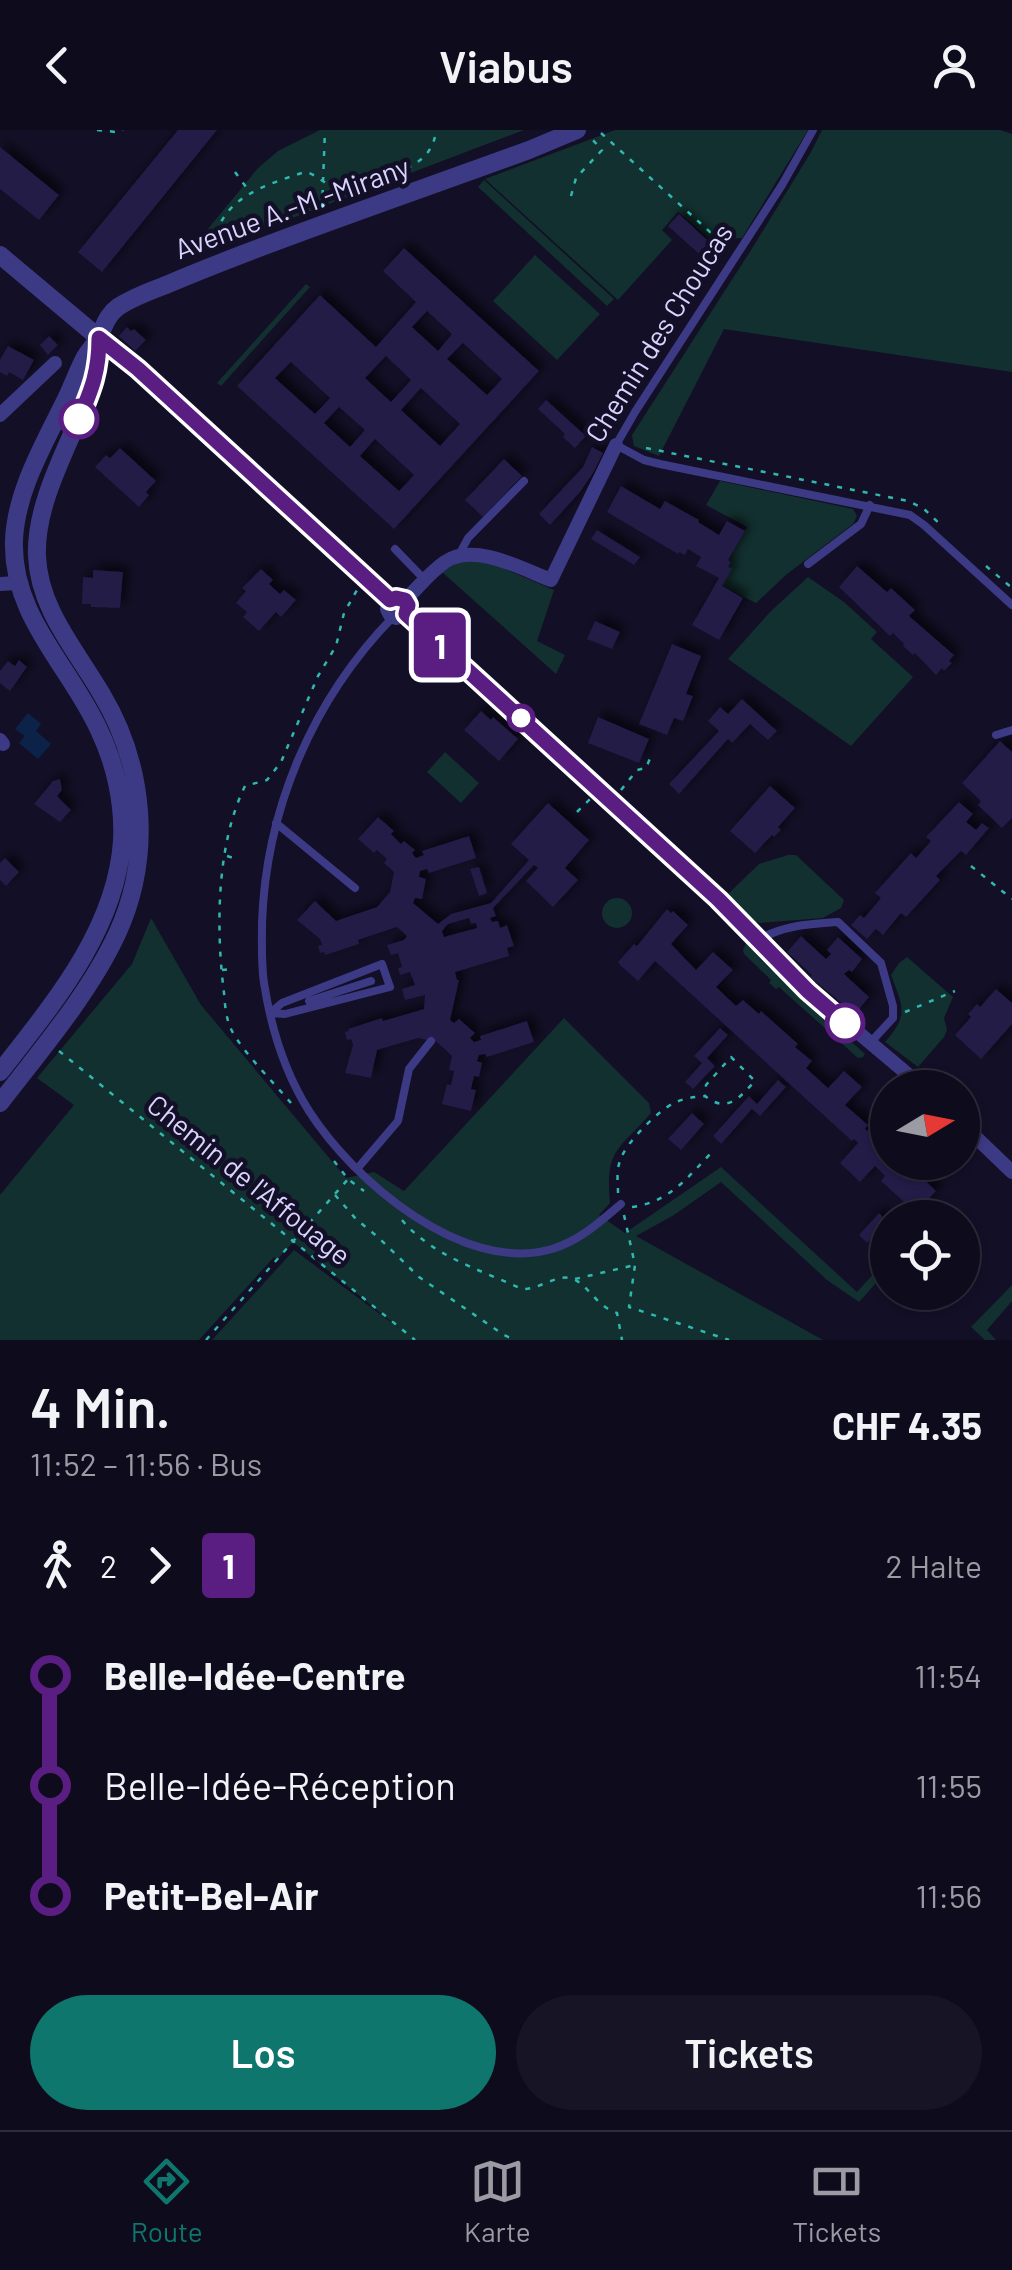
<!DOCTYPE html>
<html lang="de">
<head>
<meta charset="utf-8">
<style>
	body { margin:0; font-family:Barlow,sans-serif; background:#171425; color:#f1f3f6; height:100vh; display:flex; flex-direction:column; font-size:38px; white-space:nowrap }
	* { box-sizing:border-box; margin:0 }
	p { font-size:32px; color:#9b9ba3 }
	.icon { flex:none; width:55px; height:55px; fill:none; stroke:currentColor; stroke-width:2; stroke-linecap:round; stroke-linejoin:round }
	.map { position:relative; height:1210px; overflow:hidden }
	.panel { display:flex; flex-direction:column; background:#0e0b1c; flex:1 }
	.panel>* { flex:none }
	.badge { padding:0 20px; border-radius:8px; font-size:35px; line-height:65px }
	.needle { width:65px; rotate:80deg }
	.buttons { position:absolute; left:870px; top:940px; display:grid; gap:20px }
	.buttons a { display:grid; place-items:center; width:110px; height:110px; border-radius:50%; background:#0e0b1c; box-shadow:0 2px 8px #0004,0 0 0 2px #2e2b3b; font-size:50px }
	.map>.badge { position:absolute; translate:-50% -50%; box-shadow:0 0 0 5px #fff }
	.legs { display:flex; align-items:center; gap:15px; height:110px; padding:0 30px; font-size:32px }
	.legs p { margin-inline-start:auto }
	.head { display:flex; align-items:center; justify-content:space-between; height:170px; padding:0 30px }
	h1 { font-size:55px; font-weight:600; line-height:75px }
	.cta { display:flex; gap:20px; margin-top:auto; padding:20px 30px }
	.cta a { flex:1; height:115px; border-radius:60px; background:#0f766e; color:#fff; font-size:40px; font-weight:600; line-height:115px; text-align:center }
	.cta a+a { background:#171425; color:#f1f3f6 }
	ul { padding:0 30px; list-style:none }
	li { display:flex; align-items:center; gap:35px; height:110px; font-size:38px }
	li i { display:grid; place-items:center; width:15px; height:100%; margin:0 12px; background:currentColor }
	li i::after { content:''; width:25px; height:25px; margin:-12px; border:8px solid; border-radius:50%; background:#0e0b1c }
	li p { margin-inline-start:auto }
	li:first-child i { background:linear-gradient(#0000 50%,currentColor 0) }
	li:last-child i { background:linear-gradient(currentColor 50%,#0000 0) }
	header { display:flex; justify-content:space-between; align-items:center; height:130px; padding:0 30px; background:#0e0b1c; font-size:45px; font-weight:600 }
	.dock { display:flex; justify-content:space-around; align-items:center; height:140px; border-top:2px solid #2e2b3b; background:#0e0b1c; font-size:28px; color:#9b9ba3 }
	.dock a { display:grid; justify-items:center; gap:5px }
	.dock .on { color:#0f766e }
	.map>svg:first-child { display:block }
	.green { fill:#12302f }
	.water { fill:#0c2248 }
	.building { fill:#241b47; fill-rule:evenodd; filter:url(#shadow) }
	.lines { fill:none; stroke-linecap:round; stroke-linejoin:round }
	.path { stroke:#2fb8b0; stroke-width:2.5; stroke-dasharray:5 8; stroke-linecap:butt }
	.service { stroke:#3d3a85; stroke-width:8 }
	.minor { stroke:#3d3a85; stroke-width:14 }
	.tertiary { stroke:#3d3a85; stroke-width:18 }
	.line-1-casing { stroke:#fff; stroke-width:22 }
	.line-1 { stroke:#5a1e82; stroke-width:15 }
	.stop-1-dot { fill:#fff; stroke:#5a1e82; stroke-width:5 }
	.labels { text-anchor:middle; stroke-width:9; stroke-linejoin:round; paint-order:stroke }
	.street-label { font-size:28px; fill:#d9d4ff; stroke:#130f26 }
</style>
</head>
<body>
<header><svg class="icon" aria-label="back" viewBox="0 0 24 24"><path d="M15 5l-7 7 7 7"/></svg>Viabus<svg class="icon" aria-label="person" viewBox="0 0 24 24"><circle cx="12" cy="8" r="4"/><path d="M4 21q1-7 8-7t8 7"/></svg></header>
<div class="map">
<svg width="1012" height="1210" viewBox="0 0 1012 1210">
	<defs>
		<filter id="shadow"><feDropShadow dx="6" dy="-6" stdDeviation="5" flood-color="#0009"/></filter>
	</defs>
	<rect width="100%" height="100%" fill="#130f26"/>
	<!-- green -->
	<path class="green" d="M320,0H524L205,121L198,120V111L258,38L278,21Z
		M615,0H808L742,108L710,110L678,82L662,100L672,110L618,170L485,49Z
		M822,0H1000L1012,4V242L724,199L659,326L634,316L632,305L753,117L811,22Z
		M484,50L614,169L607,176L478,57Z
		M535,125L600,184L557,230L493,171Z
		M306,154L310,157L221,256L217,253Z
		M720,351L853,379L857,386L853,394L787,444L756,473L722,456L731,439L728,437L731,432L728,430L747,397L706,375Z
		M467,430L496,435L554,460L537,511L565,525L556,544L442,442L459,432Z
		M808,447L844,472L877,502L871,509L913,547L851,616L728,529L770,482Z
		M445,622L479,653L461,673L427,642Z
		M788,725H796L844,770L841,778L823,788L760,793L751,791L726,766L759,734Z
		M602 783a15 15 0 1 1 30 0a15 15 0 1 1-30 0Z
		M151,788L201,875L346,1048L374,1042L404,1061L564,888L649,973L651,983C618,1021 605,1019 610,1073L599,1085L625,1103L721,1037L857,1162L887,1129V1141L859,1172L827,1150L721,1052L674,1085L636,1106L823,1210H212L294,1120L404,1202L293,1112L278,1129L274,1127L199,1210H0V1065L74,975L37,948L132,834Z
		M746,813L767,836L865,924L863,927L858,928L779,857L776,859L769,853L771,850L744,824L743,820Z
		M907,827L953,867L944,888L947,900L944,907L918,937L885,912C909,885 903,877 891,845L899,833Z
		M1012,1155V1171L987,1200L996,1210H985L971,1197Z"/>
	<!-- water -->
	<path class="water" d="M28,583L41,594L36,601L51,614L38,629L19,613L25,606L15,599Z"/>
	<!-- building -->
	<path class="building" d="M178,0H217L102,142L78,122Z
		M0,17L59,65L39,90L0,59Z
		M679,84L717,119L707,131L668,96Z
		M404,118L539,241L394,399L237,256L320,165L376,217L416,172L383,141ZM427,181L452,204L438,221L412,197ZM463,213L502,249L487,265L447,229ZM386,226L411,250L391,272L365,248ZM291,232L330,268L315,284L275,248ZM421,258L460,294L440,316L401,280ZM339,277L365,300L350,317L324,293ZM375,309L414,345L399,361L360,326Z
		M127,197L131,201L134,199L146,210L135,221L119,206Z
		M49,206L58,215L48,225L40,215Z
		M8,216L34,230L23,250L9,242L7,246L0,242V230Z
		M546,270L586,306L575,318L563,307L565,304L538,279Z
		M592,317L603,323L593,343L580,362L550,395L539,384L583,337Z
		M120,318L156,351L146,362L149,365L139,377L95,337L106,325L110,328Z
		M504,329L522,346L483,387L465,370Z
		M621,356L660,379L665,371L699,390L698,392L719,405L727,391L745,401L728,430L731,432L728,437L732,439L722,456L743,468L719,510L692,495L719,448L696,436L701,427L688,419L685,425L679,422L678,424L607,382Z
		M597,400L640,427L634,435L591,409Z
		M857,436L887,462L891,458L915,480L909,486L954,525L949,531L952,533L944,541L942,538L936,545L915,523L913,525L903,516L904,514L893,503L890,506L839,457Z
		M261,439L273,450L269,454L280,464L284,460L296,470L281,487L276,482L259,501L243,487L247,482L236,473L246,461L242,458Z
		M93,440L123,442L120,478L91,477V474H82L83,447L93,448Z
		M595,491L620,502L612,519L587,509Z
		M672,514L701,526L686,564L693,566L683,591L674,588L667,605L639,594Z
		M19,530L27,537L10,561L0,553V541L8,531L15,536Z
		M742,569L777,601L768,610L750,594L732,613L728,609L679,664L669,654L719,601L708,591L720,577L728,584Z
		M481,581L491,590L493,587L518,609L499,631L464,600Z
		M598,587L649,609L639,633L588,613Z
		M1000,611L1012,622V688L1002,698L978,675L981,671L962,653Z
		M60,649L62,660L57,666L71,680L60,692L34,674L53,651Z
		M770,656L795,678L778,697L781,700L774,707L772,705L755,723L730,701Z
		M959,672L973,684L966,692L976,700L982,693L989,698L966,725L961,721L936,746L940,750L906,787L901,783L883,805L876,799L867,809L851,795L860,785L864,788L881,768L875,763L911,723L916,728L931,711L926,707Z
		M548,673L589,710L565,738L578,750L553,777L526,751L538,738L534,735L493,778L496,786L490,788L492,792L498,791L500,798L507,795L514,816L507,818L509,826L455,842L457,850H459L450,890L454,893L459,889L475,903L470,908L474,912L481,910L480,906L527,891L534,912L487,927L485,924L479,925L477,931L482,933L479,947L474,946L471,959L476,960L471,981L442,974L447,954L451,955L454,941L449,940L452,926L437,912L418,908L377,920L371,948L345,943L353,915L351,909L347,910L345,902L349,901L348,899L382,888L383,891L424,879L425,865L405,870L402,859L415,855L410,842L400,845L398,838L402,837L398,823L391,825L387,815L404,810L407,806L397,797L358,810L359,814L325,825L324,822L320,823L318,816L322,815L320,809L297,790L315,771L336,791L377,777L390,762L394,742L384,733L387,729L377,720L374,723L358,709L378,687L394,701L391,704L401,714L404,711L415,720L412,723L416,728L424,725L422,721L469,706L476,728L429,743L427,739L420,741L419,747L426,749L422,769L415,768L413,773L438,794L451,784L491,773L529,730L511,714ZM469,788L471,794L476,793L477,798L444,807L442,801L448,794Z
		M5,728L19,742L6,756L0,750V733Z
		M479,737L487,763L479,766L470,739Z
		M667,779L671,783L673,781L688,795L671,814L696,840L713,822L733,840L716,857L736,876L743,870L759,884L761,881L798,914L795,917L812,931L806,938L828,958L844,941L862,957L845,975L868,995L865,999L868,1001L888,980V1016L883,1021L888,1025V1032H906L936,1061L916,1083L881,1051L885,1046L875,1036L860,1052L840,1033L858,1013L854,1009L852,1011L655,831L638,851L621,836L618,832L634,814L637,816Z
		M801,806L826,829L831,824L827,820L838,807L862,829L852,842L849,840L844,844L869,867L855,884L810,847L812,845L787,822Z
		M996,859L1012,873V894L981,929L955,905L971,887L968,884L977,874L980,877Z
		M720,898L728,905L707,928L715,936L693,959L685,952L702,933L694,926Z
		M778,950L786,957L760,986L752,979L721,1014L713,1006L749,966L757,974Z
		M692,983L704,994L681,1020L668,1009Z
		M879,1083L887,1091L867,1113L859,1105Z"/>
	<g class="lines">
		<!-- path -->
		<path class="path" d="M97,0L116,2L123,0
			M601,3L710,102L725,103L734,108
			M235,42L249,61
			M571,66L576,48L602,20L591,8
			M322,78L325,0
			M214,116C219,68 265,55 305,42C318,44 328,59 340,58C350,58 362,53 372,50C400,42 433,34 436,0
			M646,318L908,371L923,378L943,397
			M986,436L1012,458
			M621,660L637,640L646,638L651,626
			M577,682L590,669
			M227,726L237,729
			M971,736L1012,769
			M222,840L232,839
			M905,882L955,861
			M59,921L415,1210
			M291,973C274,953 243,922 232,901C226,890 225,875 224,863C216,800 216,715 245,656L267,650L281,632L318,546L336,516L344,483L357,460
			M334,1031L348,1049L364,1061
			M618,1063C618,1052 616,1041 620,1031C625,1013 658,981 674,973C684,968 694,967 705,966C727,984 740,967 755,951L731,927L706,955L705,966
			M335,1065L356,1089L379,1108L419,1147L504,1205L515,1210
			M632,1077C670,1072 688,1047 713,1021
			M624,1085L635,1135L629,1177L729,1210
			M402,1090C432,1126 481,1140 522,1159C538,1160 555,1145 570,1148C587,1152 595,1176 617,1183L622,1210
			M575,1149L635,1135
			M206,1210L349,1048"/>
		<!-- service -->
		<path class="service" d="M813,0L782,55L635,282L616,315L644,330L660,334L910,385L924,395L1012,475
			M395,419L425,450
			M459,425L468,408L524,351
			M808,434L861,394L870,375
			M393,487C313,569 266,678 262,793C262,813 261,833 264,853C271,898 285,943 309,981C353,1050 463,1145 552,1119C579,1111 600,1092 621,1074
			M996,605L1012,600
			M276,693L355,758
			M758,810C784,795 809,794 838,792L881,833L893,876V888L869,914
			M382,834L390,857L285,884L270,883L282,873Z
			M309,871L371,851
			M357,1039L398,991L409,939L431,911"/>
		<!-- minor -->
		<path class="minor" d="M99,208L138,239L372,453L390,471L387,479L390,485L396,488L404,486L408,478L405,470L399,467L390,471
			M0,285L55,233
			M0,454L18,453
			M405,470C418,458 430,442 445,432C475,412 522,439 551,450L616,315
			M406,484L718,769L809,861L924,958
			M0,610L3,614
			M962,994L1012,1042"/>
		<!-- tertiary -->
		<path class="tertiary" d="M0,125L99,208
			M0,942C53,874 116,800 122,711C124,674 115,633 99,600C70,536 11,486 14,410C16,362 43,316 63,275C71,260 77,242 85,227C89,220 95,215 98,208C105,196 106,186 118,177C133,167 150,161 166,155C194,143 222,132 251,121C343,86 436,54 529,20L577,0
			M0,973C40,921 89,864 117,804C153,726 145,636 101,563C76,520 39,479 37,426C35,380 61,330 79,288C87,270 97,251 99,231C100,224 99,216 99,208"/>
	</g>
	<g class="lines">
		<defs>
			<path id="line-1" d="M79,289C92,259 99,241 99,208L138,239L390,470L396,468L405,470L408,475L406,484L718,769L808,861L845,893"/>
		</defs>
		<!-- line-1 casing -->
		<use href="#line-1" class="line-1-casing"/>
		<!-- line-1 -->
		<use href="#line-1" class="line-1"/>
	</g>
	<!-- markers -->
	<g class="stop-1-dot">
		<circle cx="79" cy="289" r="18"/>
		<circle cx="521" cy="588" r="12"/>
		<circle cx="845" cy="893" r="18"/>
	</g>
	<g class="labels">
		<!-- street labels -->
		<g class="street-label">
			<text transform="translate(292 78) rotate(-20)" y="10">Avenue A.-M.-Mirany</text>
			<text transform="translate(659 203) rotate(-58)" y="10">Chemin des Choucas</text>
			<text transform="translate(249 1050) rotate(39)" y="10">Chemin de l'Affouage</text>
		</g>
	</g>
</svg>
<div class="buttons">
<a><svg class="needle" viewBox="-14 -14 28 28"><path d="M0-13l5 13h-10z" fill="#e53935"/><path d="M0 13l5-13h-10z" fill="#9b9ba3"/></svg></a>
<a><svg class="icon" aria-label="locate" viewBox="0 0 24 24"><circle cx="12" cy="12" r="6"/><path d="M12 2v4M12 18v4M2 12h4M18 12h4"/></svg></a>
</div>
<b class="badge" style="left:440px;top:515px;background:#5a1e82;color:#fff">1</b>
</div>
<section class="panel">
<div class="head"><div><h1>4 Min.</h1><p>11:52 – 11:56 · Bus</p></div><b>CHF 4.35</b></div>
<div class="legs"><svg class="icon" aria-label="walk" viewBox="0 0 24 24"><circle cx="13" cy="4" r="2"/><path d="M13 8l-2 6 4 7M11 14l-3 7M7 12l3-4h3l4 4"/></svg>2<svg class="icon" aria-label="forward" viewBox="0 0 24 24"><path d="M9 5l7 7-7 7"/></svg><b class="badge" style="background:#5a1e82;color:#fff">1</b><p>2 Halte</p></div>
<ul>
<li><i style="color:#5a1e82"></i><b>Belle-Idée-Centre</b><p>11:54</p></li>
<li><i style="color:#5a1e82"></i><span>Belle-Idée-Réception</span><p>11:55</p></li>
<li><i style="color:#5a1e82"></i><b>Petit-Bel-Air</b><p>11:56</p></li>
</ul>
<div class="cta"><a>Los</a><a>Tickets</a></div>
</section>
<nav class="dock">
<a class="on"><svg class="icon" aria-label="directions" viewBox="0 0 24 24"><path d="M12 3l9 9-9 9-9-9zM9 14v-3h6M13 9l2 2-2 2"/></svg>Route</a>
<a><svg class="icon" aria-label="map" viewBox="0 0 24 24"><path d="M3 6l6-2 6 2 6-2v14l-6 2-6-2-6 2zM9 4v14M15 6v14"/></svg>Karte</a>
<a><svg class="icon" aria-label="tickets" viewBox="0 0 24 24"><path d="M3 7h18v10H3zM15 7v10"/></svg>Tickets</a>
</nav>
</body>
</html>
